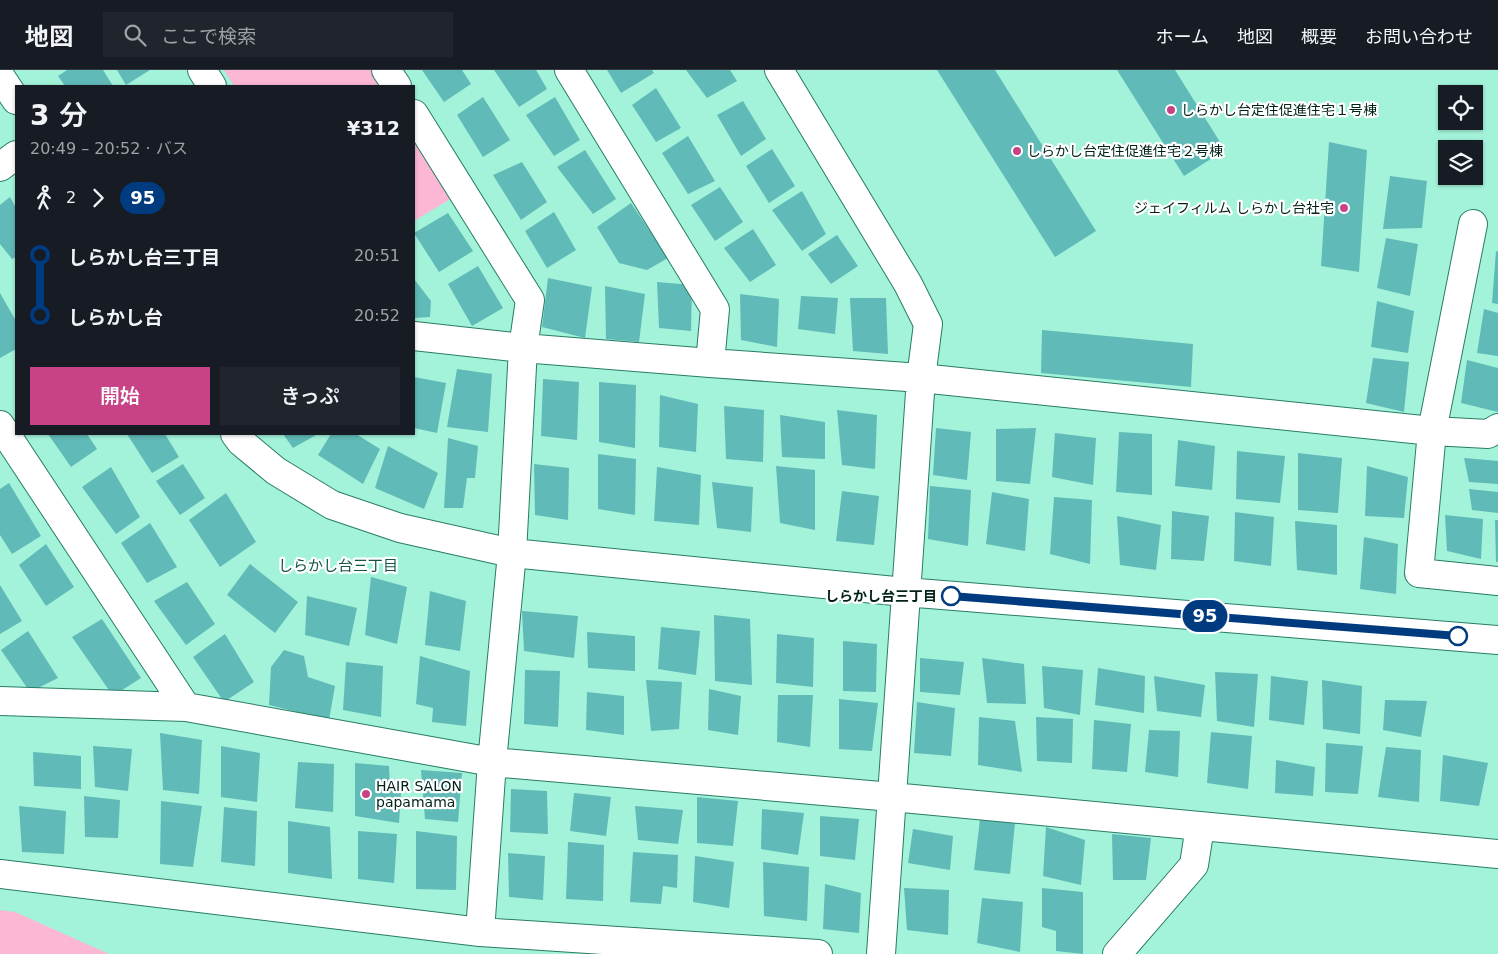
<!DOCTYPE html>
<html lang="ja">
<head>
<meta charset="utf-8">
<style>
	body { margin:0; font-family:"DejaVu Sans","Noto Sans JP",sans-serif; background:#20242c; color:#f1f3f6; height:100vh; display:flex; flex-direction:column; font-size:19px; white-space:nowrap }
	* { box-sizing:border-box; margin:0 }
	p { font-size:16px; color:#9ea1a6 }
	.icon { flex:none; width:28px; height:28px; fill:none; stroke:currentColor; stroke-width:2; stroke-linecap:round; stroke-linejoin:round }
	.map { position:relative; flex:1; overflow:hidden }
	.side { position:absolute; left:15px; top:15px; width:400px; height:350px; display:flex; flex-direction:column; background:#171b24; border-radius:0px; box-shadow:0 1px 4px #0004 }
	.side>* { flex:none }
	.badge { padding:0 10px; border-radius:16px; font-size:18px; line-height:32px }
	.controls { position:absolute; left:1438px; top:15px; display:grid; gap:10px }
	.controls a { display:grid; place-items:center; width:45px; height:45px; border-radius:0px; background:#171b24; box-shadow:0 1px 4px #0004; font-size:25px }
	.map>.badge { position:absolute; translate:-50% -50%; box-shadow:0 0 0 2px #fff }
	.legs { display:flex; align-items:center; gap:8px; height:55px; padding:0 15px; font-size:16px }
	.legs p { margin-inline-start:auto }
	.overview { display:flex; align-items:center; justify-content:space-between; height:85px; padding:0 15px }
	h1 { font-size:28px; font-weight:600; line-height:38px }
	.primary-button { display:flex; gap:10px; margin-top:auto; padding:10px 15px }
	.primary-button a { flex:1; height:58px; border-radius:0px; background:#c74386; color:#fff; font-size:20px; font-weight:600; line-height:58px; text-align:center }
	.primary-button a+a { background:#20242c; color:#f1f3f6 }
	ul { padding:0 15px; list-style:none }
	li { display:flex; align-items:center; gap:18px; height:60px; font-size:19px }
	li i { display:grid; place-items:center; width:8px; height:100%; margin:0 6px; background:currentColor }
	li i::after { content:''; width:12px; height:12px; margin:-6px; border:4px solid; border-radius:50%; background:#171b24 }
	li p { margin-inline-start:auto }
	li:first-child i { background:linear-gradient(#0000 50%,currentColor 0) }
	li:last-child i { background:linear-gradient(currentColor 50%,#0000 0) }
	header { display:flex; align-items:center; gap:30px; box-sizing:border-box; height:70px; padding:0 25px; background:#171b24; border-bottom:1px solid #363941 }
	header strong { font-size:24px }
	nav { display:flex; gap:28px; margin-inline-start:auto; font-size:18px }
	.search { width:350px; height:45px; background:#20242c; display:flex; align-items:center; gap:12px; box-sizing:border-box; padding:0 18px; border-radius:0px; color:#9ea1a6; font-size:19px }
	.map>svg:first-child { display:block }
	.green { fill:#fcb7d4 }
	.building { fill:#60bab7 }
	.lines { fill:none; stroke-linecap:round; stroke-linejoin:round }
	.minor-casing { stroke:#287c66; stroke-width:30 }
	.minor { stroke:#fff; stroke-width:28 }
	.line-1-casing { stroke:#fff; stroke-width:11 }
	.line-1 { stroke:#003b80; stroke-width:8 }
	.poi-dot { fill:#c74386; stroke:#fff; stroke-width:2 }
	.stop-1-dot { fill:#fff; stroke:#003b80; stroke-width:2.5 }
	.labels { text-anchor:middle; stroke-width:4.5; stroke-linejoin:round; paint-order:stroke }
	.poi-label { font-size:14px; fill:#002219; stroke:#fff; text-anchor:start }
	.stop-label { font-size:14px; font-weight:bold; fill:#002219; stroke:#fff; text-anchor:end }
	.neighbourhood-label { font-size:15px; fill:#155545; stroke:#fff }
</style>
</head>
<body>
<header>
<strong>地図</strong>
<div class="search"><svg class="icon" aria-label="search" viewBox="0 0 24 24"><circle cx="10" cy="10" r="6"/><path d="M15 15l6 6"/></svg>ここで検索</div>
<nav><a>ホーム</a><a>地図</a><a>概要</a><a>お問い合わせ</a></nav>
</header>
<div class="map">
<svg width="1498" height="884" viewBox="0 0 1498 884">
	<rect width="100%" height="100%" fill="#a3f3da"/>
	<!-- green -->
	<path class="green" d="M224,0H375L386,16H234Z
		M414,59L457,125L414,151Z
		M0,840L15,842L109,884H0Z"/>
	<!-- building -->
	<path class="building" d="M67,0H103L113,16H65L58,6Z
		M117,0H150L126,15Z
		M422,0H462L471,14L444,32Z
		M494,0H536L547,19L519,37Z
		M607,0H652L654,3L621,23Z
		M686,0H730L737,11L707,28Z
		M937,0H995L1096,161L1055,187Z
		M1117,0H1175L1225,80L1184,106Z
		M656,18L681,58L656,72L632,35Z
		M483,27L510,70L483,87L457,45Z
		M555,27L580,70L554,86L526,45Z
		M743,31L766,69L741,86L717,45Z
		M688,66L715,111L688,124L662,83Z
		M1329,72L1367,80L1359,202L1321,196Z
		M772,79L795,116L769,133L746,96Z
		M585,80L616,129L593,144L557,97Z
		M522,92L547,132L521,150L493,105Z
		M1390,106L1427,111L1422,158L1383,159Z
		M720,117L743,152L715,171L691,135Z
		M802,121L826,164L802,181L772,140Z
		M10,127L16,138V187L12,189L0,174V135Z
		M631,133L668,188L647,200L619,193L597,157Z
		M554,142L576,180L547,198L525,161Z
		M448,143L473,181L439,202L414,163Z
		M753,159L776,195L750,212L724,178Z
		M837,165L858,196L831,214L808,184Z
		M1386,168L1418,174L1410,226L1377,218Z
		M1496,181L1498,182V234L1492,233Z
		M478,196L503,238L472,256L448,214Z
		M548,208L592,217L585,268L542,257Z
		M414,209L431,231L430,247L414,248Z
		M657,212L692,215L691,261L659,258Z
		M605,216L645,224L639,272L606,269Z
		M0,223L16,251V279L0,288Z
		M740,224L779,229L777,277L741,270Z
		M801,226L838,228L835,264L798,259Z
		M850,228H886L888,284L853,281Z
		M1377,231L1414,241L1408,283L1371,277Z
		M1484,239L1498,243V286L1477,283Z
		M1042,260L1193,274L1191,317L1041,303Z
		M1373,288L1409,292L1404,342L1366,333Z
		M1467,290L1498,298V342L1461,333Z
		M457,299L492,304L488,362L447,357Z
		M414,307L446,313L437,363L414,358Z
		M543,309L579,312L577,370L541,366Z
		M599,312L636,315L635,378L599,372Z
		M660,325L698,334L696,382L659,377Z
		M724,336L764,340L763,392L726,389Z
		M837,340L877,345L875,399L842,395Z
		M780,345L825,352V389L782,387Z
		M936,358L971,362L967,410L933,405Z
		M1036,358L1030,414L996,411V359Z
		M1119,362L1152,364V425L1116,422Z
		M1055,363L1096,368L1093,415L1052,407Z
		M48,364H87L97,379L71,397Z
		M127,364H165L179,387L152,403Z
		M283,364H318L293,378Z
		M331,364H356L380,379L363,414L318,385Z
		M448,368L478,376L475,408H467L463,438H444Z
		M1178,370L1215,376L1212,420L1175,416Z
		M388,376L438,403L424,439L375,418Z
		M1237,381L1285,386L1280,433L1236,429Z
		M1298,383L1342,388L1338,443L1298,440Z
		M598,384L636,389L635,445L598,439Z
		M1464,388L1498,391V414L1469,412Z
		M183,394L205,428L180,445L156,411Z
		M534,394L569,398L568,450L535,445Z
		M776,396L815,400V460L780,453Z
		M1367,396L1408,407L1404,448L1365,446Z
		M111,397L140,447L116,464L82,417Z
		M657,397L701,405L699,455L654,451Z
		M712,412L753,417L751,462L717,458Z
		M9,413L41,466L12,484L0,465V419Z
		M930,416L971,420L968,476L928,469Z
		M1469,419L1498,422V443L1472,440Z
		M842,421L879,426L874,475L836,471Z
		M992,422L1029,429L1025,481L986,474Z
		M226,423L256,472L220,497L189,450Z
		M1054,427L1092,430L1090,494L1050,484Z
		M1172,441L1209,446L1204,491L1171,489Z
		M1235,442L1274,447L1271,496L1234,491Z
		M1445,445L1483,449L1481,489L1447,481Z
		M1117,446L1161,455L1156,500L1120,495Z
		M1495,450H1498V492H1496Z
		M1295,451L1337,455V505L1297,500Z
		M150,453L177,497L147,513L121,473Z
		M1364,467L1398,474L1396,524L1360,519Z
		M46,474L74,517L46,536L19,495Z
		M250,494L298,532L275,563L227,525Z
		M371,507L407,517L397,574L365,565Z
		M187,512L215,554L186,575L154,531Z
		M0,515L22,551L0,564Z
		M430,521L466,531L460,581L425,575Z
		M307,526L357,538L349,576L305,565Z
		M522,541L578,546L574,588L524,581Z
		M714,545L750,549L752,615L715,611Z
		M102,549L141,608L113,626L72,567Z
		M661,557L700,561L696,605L658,599Z
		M28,561L58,608L30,622L1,580Z
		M587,562L635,566V601L588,598Z
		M225,564L254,612L224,632L193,587Z
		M777,564L814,568L813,617L776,613Z
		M843,571L877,574L876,622L843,621Z
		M284,580L304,586L308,607L335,616L329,650L269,635L271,597Z
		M420,586L470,601L466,656L432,652L433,638L416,634Z
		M920,588L964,592L960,625L920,622Z
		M982,588L1024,594L1026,634L987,633Z
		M346,592L383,596L381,647L343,640Z
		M1042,596L1083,600L1080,645L1044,638Z
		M1098,598L1145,606L1144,643L1095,635Z
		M525,600L560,601L558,657L524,654Z
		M1215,602L1258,604L1254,657L1217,651Z
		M1154,606L1205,615L1201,647L1157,641Z
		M1271,606L1308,611L1304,655L1269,650Z
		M646,610L682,612L679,659L651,661Z
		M1322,610L1362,616L1360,664L1323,659Z
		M709,619L741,626L738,665L708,660Z
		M587,622L624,626V665L586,660Z
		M778,625H813L810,677L777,672Z
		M839,629L878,633L872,681L839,679Z
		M1385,630L1427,631L1421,667L1383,660Z
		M917,632L955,638L951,686L914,683Z
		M979,647L1015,651L1022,702L978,695Z
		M1036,647L1073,649L1072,693L1037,691Z
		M1094,650L1131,654L1127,702L1092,699Z
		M1149,660L1180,661L1178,707L1145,702Z
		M1211,662L1252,666L1248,719L1207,713Z
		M160,663L202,670L199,724L163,720Z
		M1326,673L1363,676L1358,724L1325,722Z
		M93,676L132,679L128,721L95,717Z
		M221,676L260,683L257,732L221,727Z
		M1386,677L1421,680L1419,732L1378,727Z
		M33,682L81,686V719L34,716Z
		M1443,685L1488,693L1479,736L1440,731Z
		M1276,690L1315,697L1313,726L1275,723Z
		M298,692L334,694L333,742L295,738Z
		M355,693L389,696L390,718L401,723L399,753L355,746Z
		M421,700L462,703L458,752L425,749Z
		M511,719L547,721L548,764L510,762Z
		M574,723L611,727L606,766L570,761Z
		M84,726L120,730L118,768L85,767Z
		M697,727L738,731L733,776L697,773Z
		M161,731L202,736L193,797L160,794Z
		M19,736L66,741L64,784L22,782Z
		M635,736L683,740L678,774L638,770Z
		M224,737L257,741L255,796L221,792Z
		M762,739L804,743L798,785L761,779Z
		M820,746L859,749L855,790L820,786Z
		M980,749L1015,753L1010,804L974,800Z
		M288,751L330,757L332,809L288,803Z
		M1046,757L1085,770L1081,815L1043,806Z
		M913,759L953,766L950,800L908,793Z
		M358,761L397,764L394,813L358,809Z
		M416,761L457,766L456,820L416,819Z
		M1112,764L1151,768L1146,810H1113Z
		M568,772L604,775L603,831L566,829Z
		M633,782L678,785L677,818L663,816L661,834L630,832Z
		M508,783L545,786L543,830L509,827Z
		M695,786L734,792L729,838L693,832Z
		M763,792L809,797L807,851L764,846Z
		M825,814L861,823L859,863L823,859Z
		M904,818L949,820L948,865L907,860Z
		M1042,818L1083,822V884L1056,881V861L1042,857Z
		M982,828L1023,832L1020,882L977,873Z"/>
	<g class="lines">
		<defs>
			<path id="minor" d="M202,0L212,16
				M386,0L397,16
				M779,0L908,214L928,254L921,308L881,884
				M0,6L16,30
				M414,44L530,230L523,278L512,483L492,692L480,862
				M0,97L16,85
				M1473,154L1432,361L1419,503L1498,511
				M414,266L523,278L710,293L715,239L569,0
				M710,293L921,308L1432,361L1488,364L1498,358
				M0,355L186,637
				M235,364L241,372L276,401L332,435L400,458L512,483L905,522L1498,570
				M0,631L186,637L492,692L892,727L1498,784
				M0,804L480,862L818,884
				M1117,884L1194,795L1200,756"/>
		</defs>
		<!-- minor casing -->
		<use href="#minor" class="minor-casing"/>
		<!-- minor -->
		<use href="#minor" class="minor"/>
	</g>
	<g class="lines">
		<defs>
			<path id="line-1" d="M951,526L1458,566"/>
		</defs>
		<!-- line-1 casing -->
		<use href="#line-1" class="line-1-casing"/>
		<!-- line-1 -->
		<use href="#line-1" class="line-1"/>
	</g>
	<!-- markers -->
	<g class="poi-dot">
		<circle cx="1171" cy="40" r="5"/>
		<circle cx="1017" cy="81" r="5"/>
		<circle cx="1344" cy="138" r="5"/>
		<circle cx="366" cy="724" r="5"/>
	</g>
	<g class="stop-1-dot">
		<circle cx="951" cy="526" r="9"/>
		<circle cx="1458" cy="566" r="9"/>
	</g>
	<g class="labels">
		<!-- poi labels -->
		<g class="poi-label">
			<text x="1181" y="45">しらかし台定住促進住宅１号棟</text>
			<text x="1027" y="86">しらかし台定住促進住宅２号棟</text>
			<text x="1334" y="143" text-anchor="end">ジェイフィルム しらかし台社宅</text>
			<text x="376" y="721">HAIR SALON<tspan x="376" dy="16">papamama</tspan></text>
		</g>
		<!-- stop labels -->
		<g class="stop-label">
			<text x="937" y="531">しらかし台三丁目</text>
		</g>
		<!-- neighbourhood labels -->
		<g class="neighbourhood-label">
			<text x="338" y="501">しらかし台三丁目</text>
		</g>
	</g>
</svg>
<div class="controls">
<a><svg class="icon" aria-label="locate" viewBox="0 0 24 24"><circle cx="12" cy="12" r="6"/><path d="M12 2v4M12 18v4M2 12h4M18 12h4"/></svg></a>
<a><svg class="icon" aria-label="layers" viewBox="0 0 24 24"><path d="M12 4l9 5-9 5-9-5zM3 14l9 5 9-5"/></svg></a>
</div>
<b class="badge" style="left:1205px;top:546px;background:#003b80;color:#fff">95</b>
<section class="side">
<div class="overview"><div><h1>3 分</h1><p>20:49 – 20:52 · バス</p></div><b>¥312</b></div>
<div class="legs"><svg class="icon" aria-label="walk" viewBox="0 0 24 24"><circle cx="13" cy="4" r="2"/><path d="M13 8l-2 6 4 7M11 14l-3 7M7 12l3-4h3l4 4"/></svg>2<svg class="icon" aria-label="forward" viewBox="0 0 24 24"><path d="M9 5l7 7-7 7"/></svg><b class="badge" style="background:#003b80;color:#fff">95</b></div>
<ul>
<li><i style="color:#003b80"></i><b>しらかし台三丁目</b><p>20:51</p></li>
<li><i style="color:#003b80"></i><b>しらかし台</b><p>20:52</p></li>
</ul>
<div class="primary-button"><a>開始</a><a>きっぷ</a></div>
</section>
</div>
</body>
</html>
